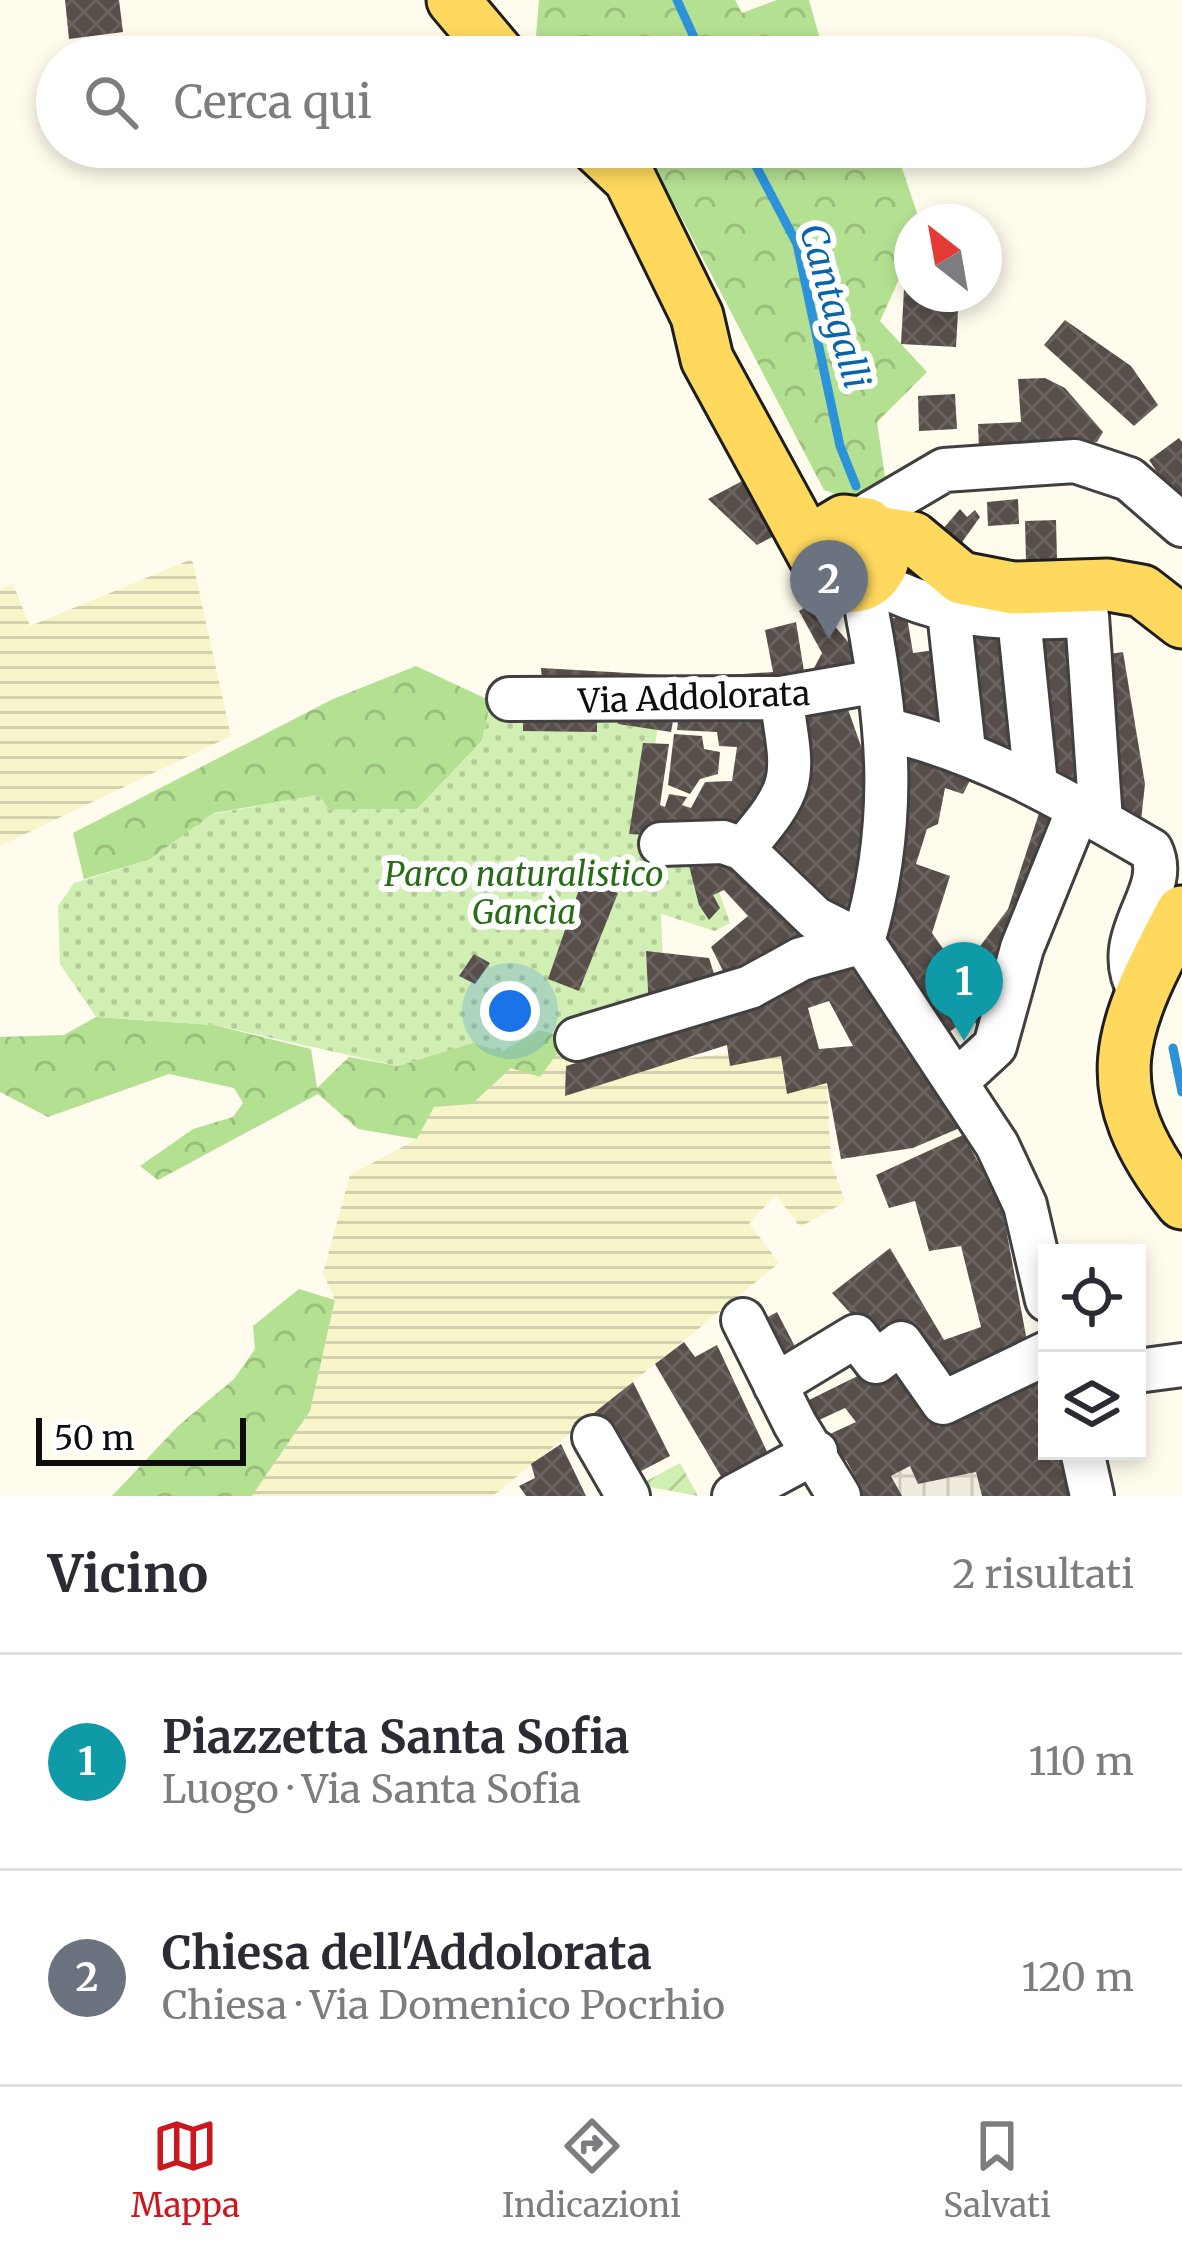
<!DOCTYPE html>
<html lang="it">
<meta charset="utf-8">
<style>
body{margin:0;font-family:Merriweather,serif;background:#f2f2f3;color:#2b2b33}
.controls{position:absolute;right:36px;bottom:36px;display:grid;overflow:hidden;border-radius:0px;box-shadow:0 6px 18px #0003}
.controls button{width:108px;height:108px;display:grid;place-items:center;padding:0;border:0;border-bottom:3px solid #e1e1e2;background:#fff;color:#2b2b33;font:60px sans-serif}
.compass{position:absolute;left:894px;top:204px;width:108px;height:108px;border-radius:50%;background:#fff;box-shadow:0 6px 18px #0003;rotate:329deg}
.scale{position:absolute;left:36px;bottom:30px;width:210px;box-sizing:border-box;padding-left:12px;border:6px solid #0d0d0d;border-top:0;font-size:33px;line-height:42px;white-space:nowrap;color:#0d0d0d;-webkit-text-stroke:9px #fff;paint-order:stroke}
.you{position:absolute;left:510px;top:1011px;width:42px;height:42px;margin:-30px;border:9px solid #fff;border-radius:50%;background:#1a73e8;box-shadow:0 0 0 18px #1a73e833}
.badge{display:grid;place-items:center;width:78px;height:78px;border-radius:50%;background:#cc171e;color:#fff;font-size:39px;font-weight:700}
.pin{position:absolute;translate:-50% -99px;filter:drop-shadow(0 3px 6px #0008)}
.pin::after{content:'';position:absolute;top:63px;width:42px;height:36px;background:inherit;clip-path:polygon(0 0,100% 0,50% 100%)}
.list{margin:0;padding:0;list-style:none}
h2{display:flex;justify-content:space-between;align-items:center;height:156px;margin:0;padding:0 48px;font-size:51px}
h2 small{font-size:39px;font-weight:400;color:#7c7c81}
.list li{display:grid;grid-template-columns:78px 1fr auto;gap:36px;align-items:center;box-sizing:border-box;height:216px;padding:0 48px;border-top:3px solid #e1e1e2}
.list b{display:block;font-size:45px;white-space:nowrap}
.list p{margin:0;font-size:39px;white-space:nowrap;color:#7c7c81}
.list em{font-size:39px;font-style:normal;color:#7c7c81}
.icon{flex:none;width:66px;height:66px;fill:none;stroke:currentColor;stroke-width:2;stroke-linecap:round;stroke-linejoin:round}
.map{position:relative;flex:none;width:1182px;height:1496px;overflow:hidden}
.search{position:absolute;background:#fff;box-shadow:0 6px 18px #0003;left:36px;right:36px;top:36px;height:132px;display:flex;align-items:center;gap:30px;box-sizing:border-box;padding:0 42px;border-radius:66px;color:#7c7c81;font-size:45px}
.sheet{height:588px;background:#fff}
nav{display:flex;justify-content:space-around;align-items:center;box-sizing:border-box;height:168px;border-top:3px solid #e1e1e2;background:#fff;font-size:33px;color:#7c7c81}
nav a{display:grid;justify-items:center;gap:6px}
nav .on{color:#cc171e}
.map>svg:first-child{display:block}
.farmland{fill:url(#farmland-rules)}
.forest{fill:url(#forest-crowns)}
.park{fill:url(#park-dots)}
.garden{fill:url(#garden-furrows)}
.plaza{fill:url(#plaza-grid)}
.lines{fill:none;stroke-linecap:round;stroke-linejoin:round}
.stream{stroke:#2c93db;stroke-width:9}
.building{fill:url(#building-cross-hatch);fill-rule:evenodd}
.minor-casing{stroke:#404040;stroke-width:48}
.major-casing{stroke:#1e1e1e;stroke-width:57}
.minor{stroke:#fff;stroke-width:42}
.major{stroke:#ffd95e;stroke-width:51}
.labels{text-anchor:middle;stroke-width:12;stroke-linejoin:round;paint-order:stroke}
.street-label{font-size:33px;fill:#0d0d0d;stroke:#fff}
.park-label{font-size:33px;font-style:italic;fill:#286c17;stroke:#fff}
.water-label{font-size:36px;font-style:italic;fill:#0a64ac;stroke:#fff}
</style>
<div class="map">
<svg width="1182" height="1496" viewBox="0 0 1182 1496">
<defs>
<pattern id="farmland-rules" width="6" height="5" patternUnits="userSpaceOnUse" patternTransform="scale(3)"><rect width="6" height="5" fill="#f8f5cb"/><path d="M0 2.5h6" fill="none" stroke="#d3d1ad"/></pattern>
<pattern id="forest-crowns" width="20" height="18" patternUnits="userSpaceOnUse" patternTransform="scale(3)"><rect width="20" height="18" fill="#b4e091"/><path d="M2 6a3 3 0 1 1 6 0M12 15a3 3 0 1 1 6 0" fill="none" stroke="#9abf7c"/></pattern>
<pattern id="park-dots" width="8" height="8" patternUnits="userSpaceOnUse" patternTransform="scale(3)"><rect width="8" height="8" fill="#d1eeb3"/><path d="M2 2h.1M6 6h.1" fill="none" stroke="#b2cb99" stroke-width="1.8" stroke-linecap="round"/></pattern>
<pattern id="garden-furrows" width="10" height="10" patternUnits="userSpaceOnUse" patternTransform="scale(3)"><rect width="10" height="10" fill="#d1eeb3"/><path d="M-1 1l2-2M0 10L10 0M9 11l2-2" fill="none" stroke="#b2cb99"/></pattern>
<pattern id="plaza-grid" width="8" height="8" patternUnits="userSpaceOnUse" patternTransform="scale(3)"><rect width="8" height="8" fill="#f0ebdc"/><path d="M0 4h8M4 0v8" fill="none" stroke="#cdc8bc"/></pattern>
<pattern id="building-cross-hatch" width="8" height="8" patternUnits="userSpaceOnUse" patternTransform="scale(3)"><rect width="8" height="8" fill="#574e49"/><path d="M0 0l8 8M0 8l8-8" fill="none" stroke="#6a635f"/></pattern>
</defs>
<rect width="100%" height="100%" fill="#fffcee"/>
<path class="farmland" d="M192,559l39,177 -231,110v-256l13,-6 17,42z
M569,1037l12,1 -8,52 107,-31 105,-12 17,37 25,-1 4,78 14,41 -45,25 -24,-32 -27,28 30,40 -286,233h-241l58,-85 25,-111 -12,-27 27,-98 67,-36 17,-33z"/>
<path class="forest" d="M539,0h196l7,13 35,-13h32l16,57h-281l-9,-9z
M625,147h266l7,9 22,66h-8v29l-32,70 47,51 -50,50 9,62 -30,17 -32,-11 -148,-283z
M416,666l75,35 -9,40 -65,68 -88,1 -10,-15 -105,18 -65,47 -65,19 -11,-46 260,-134z
M96,1017l118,8 97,24 6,39 32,-31 49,9 75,-24 28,9 38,-21 30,7 -29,40 -29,-9 -39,36 -38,3 -17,32 -59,-10 -40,-35 -160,86 -18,-14 53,-37 40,-12 10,-14 -9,-15 -65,-14 -121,43 -48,-25v-55l64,-2z
M299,1289l36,11 -25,111 -58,85h-140l66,-70 56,-47 21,-30 -2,-23z"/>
<path class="park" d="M491,701l169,15 -19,109 60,15 29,83 -15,8 -54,-17 4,94 -91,30 -35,-8 -38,21 -28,-8 -75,23 -184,-41 -118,-8 -36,-53 -2,-58 16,-23 75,-23 63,-46 107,-19 10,15 88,-1 65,-68z"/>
<path class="garden" d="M680,1463l18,33 -59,-11z"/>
<path class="plaza" d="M910,1466l9,18 57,-12 6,24h-80l-10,-20z"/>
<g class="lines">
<path class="stream" d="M677,0l26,57
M746,147l51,97 43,202 16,40
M1173,1048l9,44"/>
</g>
<path class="building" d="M65,0h54l4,32 -54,7z
M904,289l55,5 -3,53 -55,-3z
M1065,320l66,46 27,39 -24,21 -90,-81z
M1045,378l20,10 38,44 -6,10 -118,6 -1,-24 43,-2 -3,-43z
M955,394l2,35 -38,2 -1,-35z
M1179,438l3,4v67l-33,-49z
M746,479l30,56 -19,10 -49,-46z
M1018,499l1,25 -31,2 -1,-24z
M960,509l7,8 8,-7 5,7 -25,35 -19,-15z
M1056,520l1,39 -31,1 -1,-39z
M814,602l54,63 -40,24 -15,-19 9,-17 -23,-42z
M907,617l6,36 29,-4 13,89 -66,-13 -16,-106z
M796,622l11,68 -264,2 -2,-24 158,9 74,-5 -8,-42z
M1080,628l18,173 -57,-21 -15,-149z
M957,629l55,1 19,143 -62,-28z
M1123,652l22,132 -5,46 -31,-12 -13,-162z
M845,701l21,59 9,88 -27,83 -97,-83 41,-139z
M774,705l2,91 -36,44 -111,-6 14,-91 26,1 -9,61 5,2 4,-13 18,3 -5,8 9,3 14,-26 27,-1 5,-34 -18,-1 -2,-14 -40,-2 2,-18z
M523,708l74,1v23l-74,-1z
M619,708l56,2 -4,22 -53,-8z
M674,734l28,2 2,13 16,3 -2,22 -18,5 -10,15 -22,-9z
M897,742l81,23 -15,29 -18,-6 -7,36 -11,5 -11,35 34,12 -18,57 28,40 48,-64 34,-105 28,13 -80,225 -20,-26 -32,25 -68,-102z
M718,847l93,80 -36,41 -43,21 -21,-42 37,-31 -24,-26 -11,5 7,13 -11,12 -10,-15 -14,-55z
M582,881l36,12 -39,98 -31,-12z
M646,951l63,7 7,22 -67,30z
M474,954l16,9 -15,21 -16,-8z
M847,960l115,167 -49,21 -72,11 -14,-76 -40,11 -6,-38 -51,10 -3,-21 -162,51 1,-30 185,-55 78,-48zM829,1001l24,45 -34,3 -11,-41z
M963,1135l38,67 28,150 -80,36 -69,-42 -48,-53 58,-45 54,92 37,-13 -20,-81 -32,5 -14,-50 -26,7 -13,-33z
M777,1312l24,46 -24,13 -24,-46z
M684,1342l11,15 22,-12 53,113 -45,25 -70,-119z
M898,1356l40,71 107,-60 2,84h18l11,45h-94l-6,-24 -58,12 -8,-18 -19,10 11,20h-53l-3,-7 12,-7 -12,-22 -10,5 -15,-27 35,-16 -11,-14 -28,13 -10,-20z
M633,1382l37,74 -46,24 -34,-64z
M561,1444l25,52h-60l-7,-10 16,-8 -4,-14z"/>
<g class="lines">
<g class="minor-casing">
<path id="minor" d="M857,521l87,-51 131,-9 54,18 53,46
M872,580c70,40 137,39 215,36l14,205
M862,586c26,127 38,231 1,356l134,203 28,60 22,95
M949,612l15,138
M1019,618l17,166
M509,699l272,-1 97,-17
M884,729c98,22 181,71 267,121 21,43 -44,85 -11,142
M661,844l62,-2 20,7 72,69 48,24
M743,849c55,-64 51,-69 38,-151
M577,1039l173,-52 51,-28 62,-17
M956,1082l39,-36 27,-98 55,-136
M743,1320l52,104 44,72
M1137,1371l45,-6
M775,1385l81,-49 20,26 25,-19 42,60 104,-50
M594,1437l34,59
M1082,1451l10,45
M734,1496l82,-44"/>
</g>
<g class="major-casing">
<path id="major" d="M453,0l48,57
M596,147l34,32 67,137 10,43 119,218c27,20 55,6 59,-26l-18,-27 -23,-3 -20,12 -7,26
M877,532l36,6 48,40 52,10 95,-3 34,6 40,31
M1182,912c-62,117 -91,176 0,291"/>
</g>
<use href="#minor" class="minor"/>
<use href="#major" class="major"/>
</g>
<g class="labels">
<g class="street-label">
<text transform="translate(694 697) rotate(-2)" y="12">Via Addolorata</text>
</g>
<g class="park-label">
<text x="524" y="886">Parco naturalistico<tspan x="524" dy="38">Gancìa</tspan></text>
</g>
<g class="water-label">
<text transform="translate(835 306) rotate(74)" y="13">Cantagalli</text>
</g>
</g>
</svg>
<div class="controls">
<button><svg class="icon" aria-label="locate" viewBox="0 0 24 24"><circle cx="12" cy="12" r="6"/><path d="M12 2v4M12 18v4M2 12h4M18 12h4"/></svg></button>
<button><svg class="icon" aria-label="layers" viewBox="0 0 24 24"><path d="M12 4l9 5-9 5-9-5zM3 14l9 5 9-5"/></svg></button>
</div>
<svg class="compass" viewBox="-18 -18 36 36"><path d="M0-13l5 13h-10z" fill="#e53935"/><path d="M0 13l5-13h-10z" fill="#7c7c81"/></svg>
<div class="scale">50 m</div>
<div class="you"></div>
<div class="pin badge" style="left:964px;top:1041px;background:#0f9aa8">1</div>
<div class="pin badge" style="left:829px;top:639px;background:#6b7280">2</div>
<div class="search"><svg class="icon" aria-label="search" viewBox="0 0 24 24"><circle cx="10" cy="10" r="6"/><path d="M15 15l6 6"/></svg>Cerca qui</div>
</div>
<section class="sheet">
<h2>Vicino<small>2 risultati</small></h2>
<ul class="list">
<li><span class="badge" style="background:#0f9aa8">1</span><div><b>Piazzetta Santa Sofia</b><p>Luogo · Via Santa Sofia</p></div><em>110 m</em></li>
<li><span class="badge" style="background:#6b7280">2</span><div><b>Chiesa dell'Addolorata</b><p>Chiesa · Via Domenico Pocrhio</p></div><em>120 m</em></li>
</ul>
</section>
<nav>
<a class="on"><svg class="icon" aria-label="map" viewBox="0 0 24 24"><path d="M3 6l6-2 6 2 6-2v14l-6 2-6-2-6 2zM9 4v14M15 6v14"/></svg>Mappa</a>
<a><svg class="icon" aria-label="directions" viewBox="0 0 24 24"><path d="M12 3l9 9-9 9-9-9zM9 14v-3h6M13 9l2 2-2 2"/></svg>Indicazioni</a>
<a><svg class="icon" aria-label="saved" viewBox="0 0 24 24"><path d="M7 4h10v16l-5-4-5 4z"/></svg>Salvati</a>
</nav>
